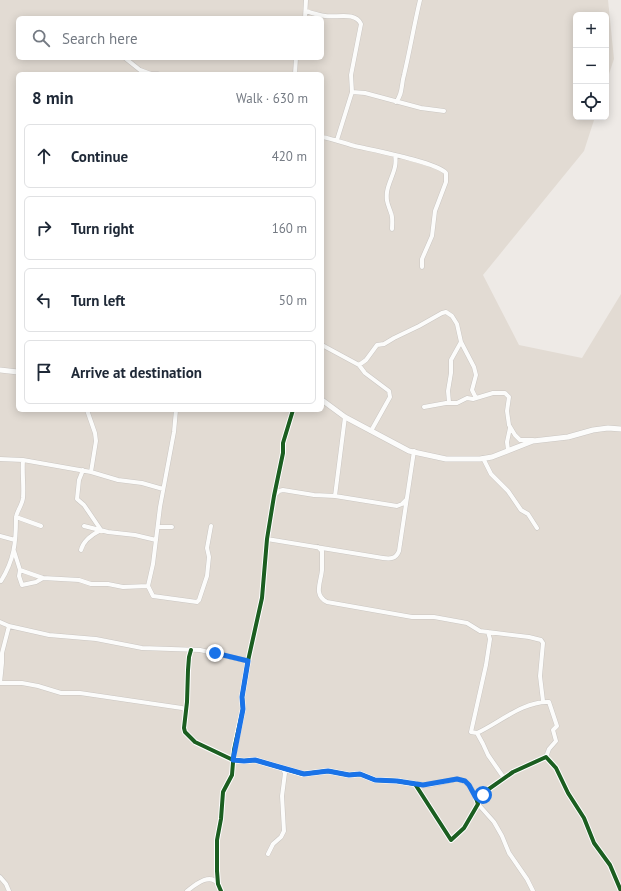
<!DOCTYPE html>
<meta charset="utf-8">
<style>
body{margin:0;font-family:"PT Sans",sans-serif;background:#f6f6f7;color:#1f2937}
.controls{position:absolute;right:12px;top:12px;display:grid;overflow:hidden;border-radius:6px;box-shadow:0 2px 10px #0003}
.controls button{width:36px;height:36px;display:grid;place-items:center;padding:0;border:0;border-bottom:1px solid #e0e1e3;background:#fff;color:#1f2937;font:20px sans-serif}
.stop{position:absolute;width:12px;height:12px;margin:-9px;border:3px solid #1a73e8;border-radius:50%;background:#fff}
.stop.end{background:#1a73e8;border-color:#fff;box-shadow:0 1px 4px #0008}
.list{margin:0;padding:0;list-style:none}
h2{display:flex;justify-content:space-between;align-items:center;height:52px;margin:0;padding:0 16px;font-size:17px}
h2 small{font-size:13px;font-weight:400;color:#747a83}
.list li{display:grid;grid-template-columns:26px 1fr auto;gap:12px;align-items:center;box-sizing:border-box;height:64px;margin:0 8px 8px;padding:0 8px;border:1px solid #e0e1e3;border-radius:6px}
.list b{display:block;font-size:15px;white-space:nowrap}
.list em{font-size:13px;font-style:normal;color:#747a83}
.icon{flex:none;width:22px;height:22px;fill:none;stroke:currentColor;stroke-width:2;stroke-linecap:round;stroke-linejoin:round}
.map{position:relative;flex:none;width:621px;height:891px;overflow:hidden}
.search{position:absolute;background:#fff;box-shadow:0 2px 10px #0003;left:16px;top:16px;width:308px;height:44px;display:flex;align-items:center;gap:10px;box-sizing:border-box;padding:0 14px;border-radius:6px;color:#747a83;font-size:15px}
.panel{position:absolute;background:#fff;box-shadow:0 2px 10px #0003;left:16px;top:72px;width:308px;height:340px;border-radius:6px}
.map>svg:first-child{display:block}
.residential{fill:#e2dbd3;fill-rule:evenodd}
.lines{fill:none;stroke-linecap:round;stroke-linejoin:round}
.minor-casing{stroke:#cac6c2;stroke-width:5}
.tertiary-casing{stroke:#cac6c2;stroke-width:6}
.minor{stroke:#fcfcfb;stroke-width:4}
.tertiary{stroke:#fcfcfb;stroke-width:5}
.cycleway-casing{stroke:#fff;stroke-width:6}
.cycleway{stroke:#1b5e20;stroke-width:4}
.route{stroke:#1a73e8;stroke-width:5}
</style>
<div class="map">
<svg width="621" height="891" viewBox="0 0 621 891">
<rect width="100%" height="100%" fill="#eeeae6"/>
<path class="residential" d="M0,0h608l6,59 -8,24v-68h-30v102h19l-11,34 -101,124 36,70 63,13 39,-64v597h-621zM18,18h304v40h-304zM18,74h304v336h-304z"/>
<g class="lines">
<g class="minor-casing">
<path id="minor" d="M306,11c6,2 13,4 19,5 11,2 30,-5 36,8l-10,51 1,17 -15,48
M305,18l1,-18
M125,58l15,12 11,4
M152,74h6
M295,74l1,-16
M352,92l13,1 56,15 23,3
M396,102c7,-8 5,-17 8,-27 6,-25 10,-50 16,-75
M322,137c11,2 22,6 33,9 17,4 82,16 91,27v9l-11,29 -3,25 -10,23v8
M392,229c0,-5 1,-12 -1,-16 -3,-9 -5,-11 -4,-21 2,-13 11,-23 8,-37
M322,345l37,20 6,8 24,18 1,6 -19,34
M359,365l7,-5 11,-15 7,-1 10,-6 25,-12 23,-13 4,-1 6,4 5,8 4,18 13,25 2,8 -4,15 4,8
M449,402l-1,-11 3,-18v-13l10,-18
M424,407l22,-4h11l10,-5 6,1 20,-6h12l4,4 -2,14 2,14 6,10 5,5h13
M87,410l8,23 1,8 -5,31
M176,410l-2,22 -14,75 -7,57 -5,22 5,10 44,6 2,-2 8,-24 2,-19 -2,-9 4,-22
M508,450l-1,-8 3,-14
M483,458l8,16 17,17 13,19 7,4 9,14
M0,459l23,1 68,12 27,8 24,3 21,6
M274,496l5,-5 4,-1 31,5 21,1 62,10 5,-2 4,-4
M335,496l10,-79
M16,517l25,9
M84,526l24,6 27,3 21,5
M158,527h14
M0,536l15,4
M267,539l116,19c7,1 13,1 16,-7l15,-100
M318,547l4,4c0,6 0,13 0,19 -1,12 -9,25 5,32l85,15h22l33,6 13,8 49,6 12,3 2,3 -3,33 3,25
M81,550c2,-9 12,-16 20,-20l-17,-25 -7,-6 2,-19 4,-10
M14,551l6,19 23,8 36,2 12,4h17l15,3 25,-1
M20,570l-1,6 3,9 14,-3 7,-4
M1,581c13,-21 15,-38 15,-63 0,-6 6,-12 7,-20 1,-12 -1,-25 0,-38
M0,622l9,4 40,9 47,4 46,9 58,2 48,11
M488,632l2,7 -4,26 -15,67 6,1 6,11 5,11 16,23
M191,650l-2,7 -1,13 -1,32 -3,26 1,4 10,10 38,18 11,1 11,-1 48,14 25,-3 21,4 11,-1 15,6 22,1 18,3 36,56 13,-12 14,-24 -2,-6 37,-26 33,-15 10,11 12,25 16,25 10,25 16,22 11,26
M0,683h22l16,3 23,7h19l102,15 4,2
M0,683l2,-20v-10l7,-27
M477,733c22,-10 46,-32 72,-31l8,24 -4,4 3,11 -7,8 -3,8
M415,784l15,1 27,-6c11,2 15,9 19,19
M478,804l16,18 8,14 7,17 18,26 6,12
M268,854l5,-10 8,-7 3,-6 -2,-35 3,-23 -2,-4
M0,877l6,7 3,7
M187,891c8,-6 23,-19 31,-7
M221,891l-3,-7 -1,-13v-31l4,-21 2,-27 9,-17 2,-25 9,-41 -1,-12 6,-36 14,-63 5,-59 7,-43 9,-43v-10l10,-33"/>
</g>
<g class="tertiary-casing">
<path id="tertiary" d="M0,370l18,2
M322,400l23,17 64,34 37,8h34l12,-2 41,-16 35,-4 25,-7 15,-2 13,1"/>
</g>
<use href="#minor" class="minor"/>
<use href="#tertiary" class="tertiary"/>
<g class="cycleway-casing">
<path id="cycleway" d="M191,650l-2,7 -1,13 -1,32 -3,26 1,4 10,10 38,18 11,1 11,-1 48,14 25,-3 21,4 11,-1 15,6 22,1 18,3 36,56 13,-12 14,-24 -2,-6 37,-26 33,-15 10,11 12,25 16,25 10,25 16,22 11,26
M221,891l-3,-7 -1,-13v-31l4,-21 2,-27 9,-17 2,-25 9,-41 -1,-12 6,-36 14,-63 5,-59 7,-43 9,-43v-10l10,-33"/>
</g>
<use href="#cycleway" class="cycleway"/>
</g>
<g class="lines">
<path class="route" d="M215,653l33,8 -6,36 1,12 -10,51 11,1 11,-1 49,14 24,-3 21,4 11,-1 15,6 22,1 26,4 34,-6 8,2 4,4 7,13 7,-3"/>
</g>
</svg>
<div class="controls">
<button>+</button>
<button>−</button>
<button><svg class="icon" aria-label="locate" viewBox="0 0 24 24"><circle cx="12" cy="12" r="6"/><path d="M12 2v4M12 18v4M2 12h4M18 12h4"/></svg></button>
</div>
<div class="stop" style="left:483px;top:795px"></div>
<div class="stop end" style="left:215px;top:653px"></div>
<div class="search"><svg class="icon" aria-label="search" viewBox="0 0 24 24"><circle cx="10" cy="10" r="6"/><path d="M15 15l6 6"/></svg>Search here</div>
<section class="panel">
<h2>8 min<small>Walk · 630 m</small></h2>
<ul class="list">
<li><svg class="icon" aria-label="ahead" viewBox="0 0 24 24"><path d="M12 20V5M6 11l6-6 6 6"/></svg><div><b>Continue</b></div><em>420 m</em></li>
<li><svg class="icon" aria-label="right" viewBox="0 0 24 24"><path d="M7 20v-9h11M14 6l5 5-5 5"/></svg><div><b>Turn right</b></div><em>160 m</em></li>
<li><svg class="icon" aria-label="left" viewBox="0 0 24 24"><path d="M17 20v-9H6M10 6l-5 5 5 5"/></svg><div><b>Turn left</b></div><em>50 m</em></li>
<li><svg class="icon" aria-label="arrive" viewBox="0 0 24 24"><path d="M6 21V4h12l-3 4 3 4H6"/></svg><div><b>Arrive at destination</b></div></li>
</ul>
</section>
</div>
